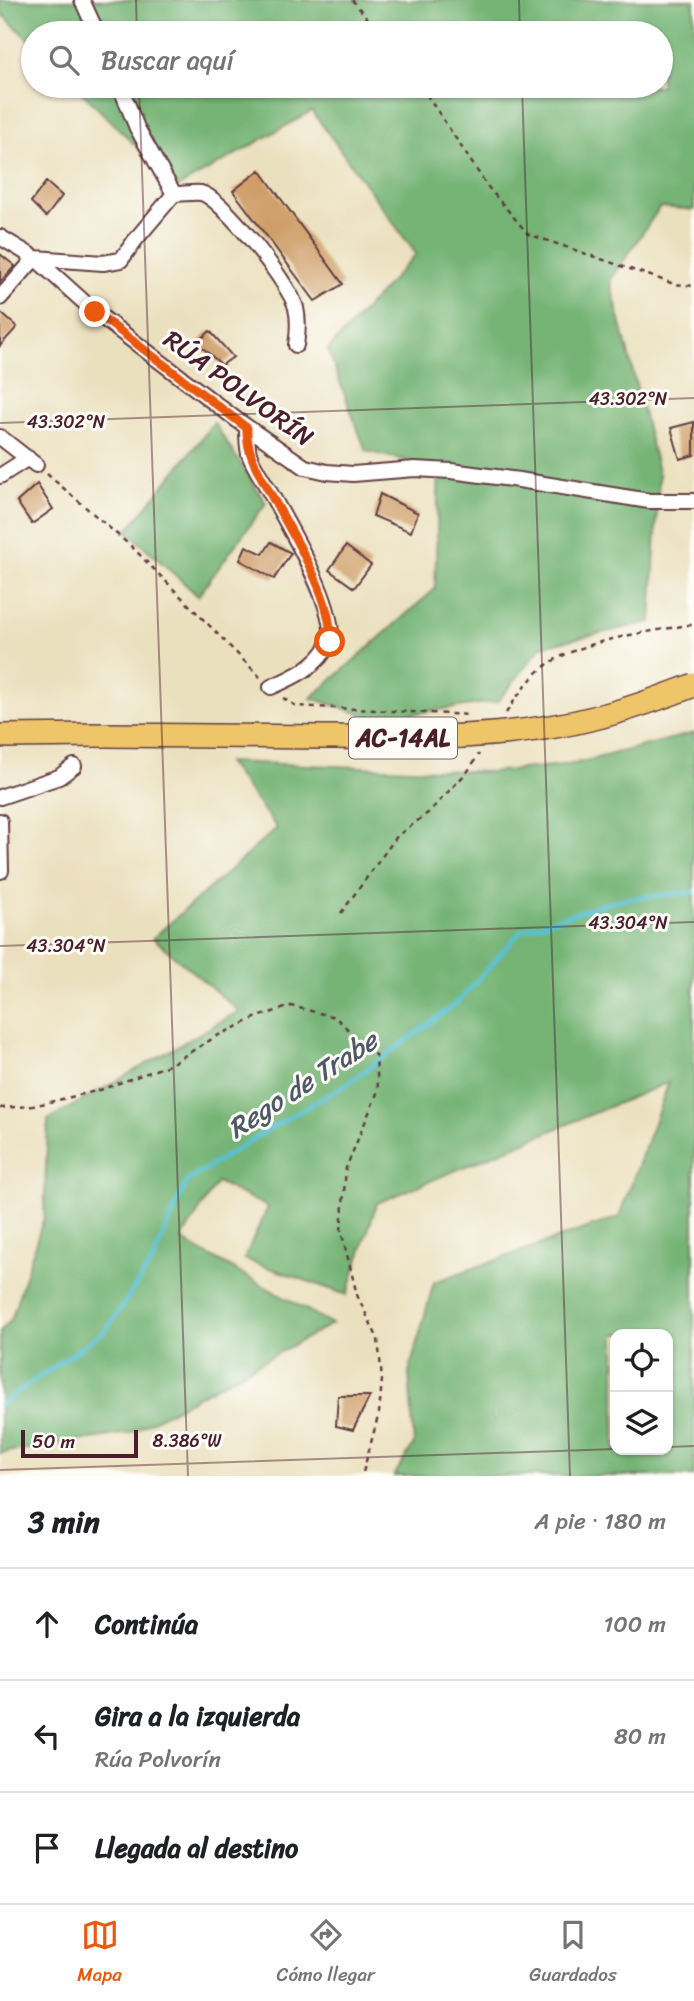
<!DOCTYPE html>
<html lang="es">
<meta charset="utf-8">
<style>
body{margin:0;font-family:Sriracha,sans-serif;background:#f2f2f2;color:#202124}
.controls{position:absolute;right:21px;bottom:21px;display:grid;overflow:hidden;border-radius:14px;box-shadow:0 2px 5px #0004}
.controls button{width:63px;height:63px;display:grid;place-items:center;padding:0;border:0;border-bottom:2px solid #e0e0e0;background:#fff;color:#202124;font:35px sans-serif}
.scale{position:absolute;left:21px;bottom:18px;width:117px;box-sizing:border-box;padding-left:7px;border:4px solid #4a1f2b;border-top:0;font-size:19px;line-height:24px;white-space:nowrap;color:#4a1f2b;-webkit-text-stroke:5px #fdfcf7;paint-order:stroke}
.stop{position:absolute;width:21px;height:21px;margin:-16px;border:5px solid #ea580c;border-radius:50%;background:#fff}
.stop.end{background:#ea580c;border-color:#fff;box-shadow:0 2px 7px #0008}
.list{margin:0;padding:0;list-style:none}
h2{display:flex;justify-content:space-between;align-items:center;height:91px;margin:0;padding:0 28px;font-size:30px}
h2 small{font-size:23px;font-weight:400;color:#757577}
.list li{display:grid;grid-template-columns:46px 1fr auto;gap:21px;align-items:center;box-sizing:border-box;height:112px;padding:0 28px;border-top:2px solid #e0e0e0}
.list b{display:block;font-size:26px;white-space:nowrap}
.list p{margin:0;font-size:23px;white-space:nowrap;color:#757577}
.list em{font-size:23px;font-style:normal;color:#757577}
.icon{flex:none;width:38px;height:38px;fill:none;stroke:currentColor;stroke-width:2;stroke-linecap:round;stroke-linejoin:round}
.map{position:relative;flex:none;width:694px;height:1476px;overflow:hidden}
.search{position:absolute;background:#fff;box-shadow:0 2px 5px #0004;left:21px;right:21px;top:21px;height:77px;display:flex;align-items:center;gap:18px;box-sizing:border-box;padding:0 24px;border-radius:38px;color:#757577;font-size:26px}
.sheet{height:427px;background:#fff}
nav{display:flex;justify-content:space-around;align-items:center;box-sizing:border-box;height:98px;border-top:2px solid #e0e0e0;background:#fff;font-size:19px;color:#757577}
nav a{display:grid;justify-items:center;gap:4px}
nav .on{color:#ea580c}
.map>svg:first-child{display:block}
.forest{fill:#74b475;stroke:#5f6a50;stroke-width:2;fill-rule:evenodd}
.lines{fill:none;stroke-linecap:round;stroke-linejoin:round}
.stream{stroke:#57c1d3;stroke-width:4.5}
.building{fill:#cf9e68}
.minor-casing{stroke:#623c41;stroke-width:18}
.trunk-casing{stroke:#623c41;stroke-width:26}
.path{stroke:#623c41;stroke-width:2.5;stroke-dasharray:5 5;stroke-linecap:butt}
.minor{stroke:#fff;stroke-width:14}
.trunk{stroke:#eec569;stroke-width:23}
.trunk-bridge-casing{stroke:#623c41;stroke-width:26;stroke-linecap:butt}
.trunk-bridge{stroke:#eec569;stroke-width:23}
.route{stroke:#ea580c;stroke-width:9}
.ticks{fill:none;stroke:#4a1f2b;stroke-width:2;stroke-opacity:0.45}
.labels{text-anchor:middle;stroke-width:6;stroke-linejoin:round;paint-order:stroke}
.shield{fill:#fdfcf7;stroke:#806168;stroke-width:2}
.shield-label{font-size:24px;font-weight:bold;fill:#4a1f2b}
.street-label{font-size:26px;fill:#4a1f2b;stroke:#fdfcf7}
.water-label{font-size:28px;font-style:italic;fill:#4f5866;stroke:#fdfcf7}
.ticks-label{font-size:18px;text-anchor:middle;fill:#4a1f2b;stroke:#fdfcf7;stroke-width:6;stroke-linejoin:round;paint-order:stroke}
</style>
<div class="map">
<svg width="694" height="1476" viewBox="0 0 694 1476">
<rect width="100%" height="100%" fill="#fdfcf7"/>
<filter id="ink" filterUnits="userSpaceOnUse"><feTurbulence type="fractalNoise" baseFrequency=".0143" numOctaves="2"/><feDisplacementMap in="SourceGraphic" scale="14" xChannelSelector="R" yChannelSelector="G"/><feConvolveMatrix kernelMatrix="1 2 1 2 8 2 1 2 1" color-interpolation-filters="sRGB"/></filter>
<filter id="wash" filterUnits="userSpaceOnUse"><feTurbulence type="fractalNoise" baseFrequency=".00686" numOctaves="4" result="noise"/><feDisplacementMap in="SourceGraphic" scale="28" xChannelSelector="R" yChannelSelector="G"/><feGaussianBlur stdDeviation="1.57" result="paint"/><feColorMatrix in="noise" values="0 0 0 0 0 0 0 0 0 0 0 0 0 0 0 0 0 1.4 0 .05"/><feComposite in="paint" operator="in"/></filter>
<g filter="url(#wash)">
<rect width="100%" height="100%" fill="#ebe0be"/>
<path class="forest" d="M0,0h694v210l-34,-3 -50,74 49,194 -8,147 -109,24 -44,55 -121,18 -66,-21 124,-109 4,-120 -73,-18 -38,-101 88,-96 -104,-143 -134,76 -103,-101h586v-53h-628v11l-33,-32z
M214,423l52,80 -68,93 -71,-65z
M694,733v743h-300l20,-32 -5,-72 25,-90 185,-65 50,-135 -292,121 -30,92 -103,-36 24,-52 -51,-25 -36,58 151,84 -202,109 -130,20v-121l11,-12 33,-103 4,-97 191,-109 -86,-73 124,-110 -50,-66 264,10 82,-8zM615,1334h53v116h-53z"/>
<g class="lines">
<path class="stream" d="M0,1404l105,-73 47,-69 35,-81 87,-55 73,-42 110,-81 65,-73 94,-30 78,-8"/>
</g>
<g id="blocks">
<path class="building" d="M260,170l83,114 -28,17 -82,-110z
M46,182l16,14 -16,21 -15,-15z
M0,254l15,12 -15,16z
M0,312l17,15 -17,19z
M210,331l23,26 -11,8 -25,-22z
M694,422v33l-14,4 -9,-31z
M37,484l16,25 -21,15 -15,-22z
M380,494l38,19 -7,19 -38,-16z
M271,542l20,11 -17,26 -34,-19 6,-14 17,8z
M346,546l25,19 -17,23 -25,-18z
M338,1396h32l-17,34 -17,-4z"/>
</g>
</g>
<g filter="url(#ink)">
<use href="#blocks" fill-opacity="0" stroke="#623c41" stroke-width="2"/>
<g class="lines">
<g class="minor-casing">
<path id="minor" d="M82,0l15,33
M120,86l17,42 37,66
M0,237l35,21 60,54 142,108 68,47 22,5 26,2 62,-5 36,2 68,9 130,21h45
M0,298l35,-40 68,5 18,-3 15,-21 38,-45c9,0 19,-2 27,-1 22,5 90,93 95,115 3,13 2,25 0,37
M247,428c0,8 0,17 2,26 4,11 12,23 18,33 16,29 75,127 62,156 -10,23 -37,35 -58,44
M0,437l36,28
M0,476l28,-18
M0,797l59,-20 15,-11
M0,821l1,50"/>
</g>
<g class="trunk-casing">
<path id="trunk" d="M0,736l105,-1"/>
</g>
<path class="path" d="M352,0l28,33
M421,86l67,101 40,47 146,50 20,2
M47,474l86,74 127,129
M283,698l13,8 174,9
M506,713c13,-19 26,-40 47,-52 39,-23 97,-29 141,-37
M341,913l56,-77 32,-24 39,-41 11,-17
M0,1108l33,-2 67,-16 69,-25 48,-29 38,-18 36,-12 44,11 41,39 2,35 -32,77 -5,62 16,65 21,44 4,41 -3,33 -17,63"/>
<use href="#minor" class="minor"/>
<use href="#trunk" class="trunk"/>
<g class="trunk-bridge-casing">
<path id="trunk-bridge" d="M105,735c73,1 145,1 218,2 92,1 186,3 275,-20 33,-8 65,-20 96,-32"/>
</g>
<use href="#trunk-bridge" class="trunk-bridge"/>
</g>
</g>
<g class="lines" filter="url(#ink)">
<path class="route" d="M95,312l152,116c-1,25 11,43 23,65 20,37 65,107 60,149"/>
</g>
<path class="ticks" d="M136,0l1,33M519,0l1,33M139,86l49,1390M522,86l48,1390M0,423l694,-25M0,946l694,-24M668,1447l26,-1M0,1470l615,-21"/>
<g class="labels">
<rect class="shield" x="349" y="717.5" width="108" height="41" rx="5"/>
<g class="shield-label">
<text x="403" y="746">AC-14AL</text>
</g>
<g class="street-label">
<text transform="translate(239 388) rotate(36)" y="9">RÚA POLVORÍN</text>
</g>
<g class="water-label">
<text transform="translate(302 1084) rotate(-33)" y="10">Rego de Trabe</text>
</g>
</g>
<g class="ticks-label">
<text x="628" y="405">43.302°N</text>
<text x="66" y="428">43.302°N</text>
<text x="628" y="929">43.304°N</text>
<text x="66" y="952">43.304°N</text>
<text x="187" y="1447">8.386°W</text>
</g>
</svg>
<div class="controls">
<button><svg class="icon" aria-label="locate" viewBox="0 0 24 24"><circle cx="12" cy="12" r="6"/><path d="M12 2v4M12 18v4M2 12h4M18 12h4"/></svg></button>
<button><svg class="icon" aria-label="layers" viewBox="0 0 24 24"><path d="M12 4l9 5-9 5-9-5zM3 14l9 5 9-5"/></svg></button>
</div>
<div class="scale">50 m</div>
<div class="stop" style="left:330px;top:642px"></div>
<div class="stop end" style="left:95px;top:312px"></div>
<div class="search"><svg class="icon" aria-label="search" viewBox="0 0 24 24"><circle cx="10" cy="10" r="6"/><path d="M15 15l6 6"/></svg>Buscar aquí</div>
</div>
<section class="sheet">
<h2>3 min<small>A pie · 180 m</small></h2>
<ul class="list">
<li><svg class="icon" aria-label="ahead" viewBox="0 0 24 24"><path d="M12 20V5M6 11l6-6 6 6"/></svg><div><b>Continúa</b></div><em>100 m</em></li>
<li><svg class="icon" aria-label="left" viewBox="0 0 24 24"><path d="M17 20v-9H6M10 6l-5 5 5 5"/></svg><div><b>Gira a la izquierda</b><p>Rúa Polvorín</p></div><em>80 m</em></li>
<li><svg class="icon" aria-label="arrive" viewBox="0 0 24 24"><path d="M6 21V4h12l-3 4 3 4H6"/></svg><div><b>Llegada al destino</b></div></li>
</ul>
</section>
<nav>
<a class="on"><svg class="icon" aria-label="map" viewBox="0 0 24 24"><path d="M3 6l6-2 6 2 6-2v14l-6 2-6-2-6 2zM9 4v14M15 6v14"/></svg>Mapa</a>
<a><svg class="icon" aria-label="directions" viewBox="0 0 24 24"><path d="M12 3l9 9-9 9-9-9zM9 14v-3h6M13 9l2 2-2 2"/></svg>Cómo llegar</a>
<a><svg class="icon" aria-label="saved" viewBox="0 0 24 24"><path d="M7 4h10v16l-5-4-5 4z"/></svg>Guardados</a>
</nav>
